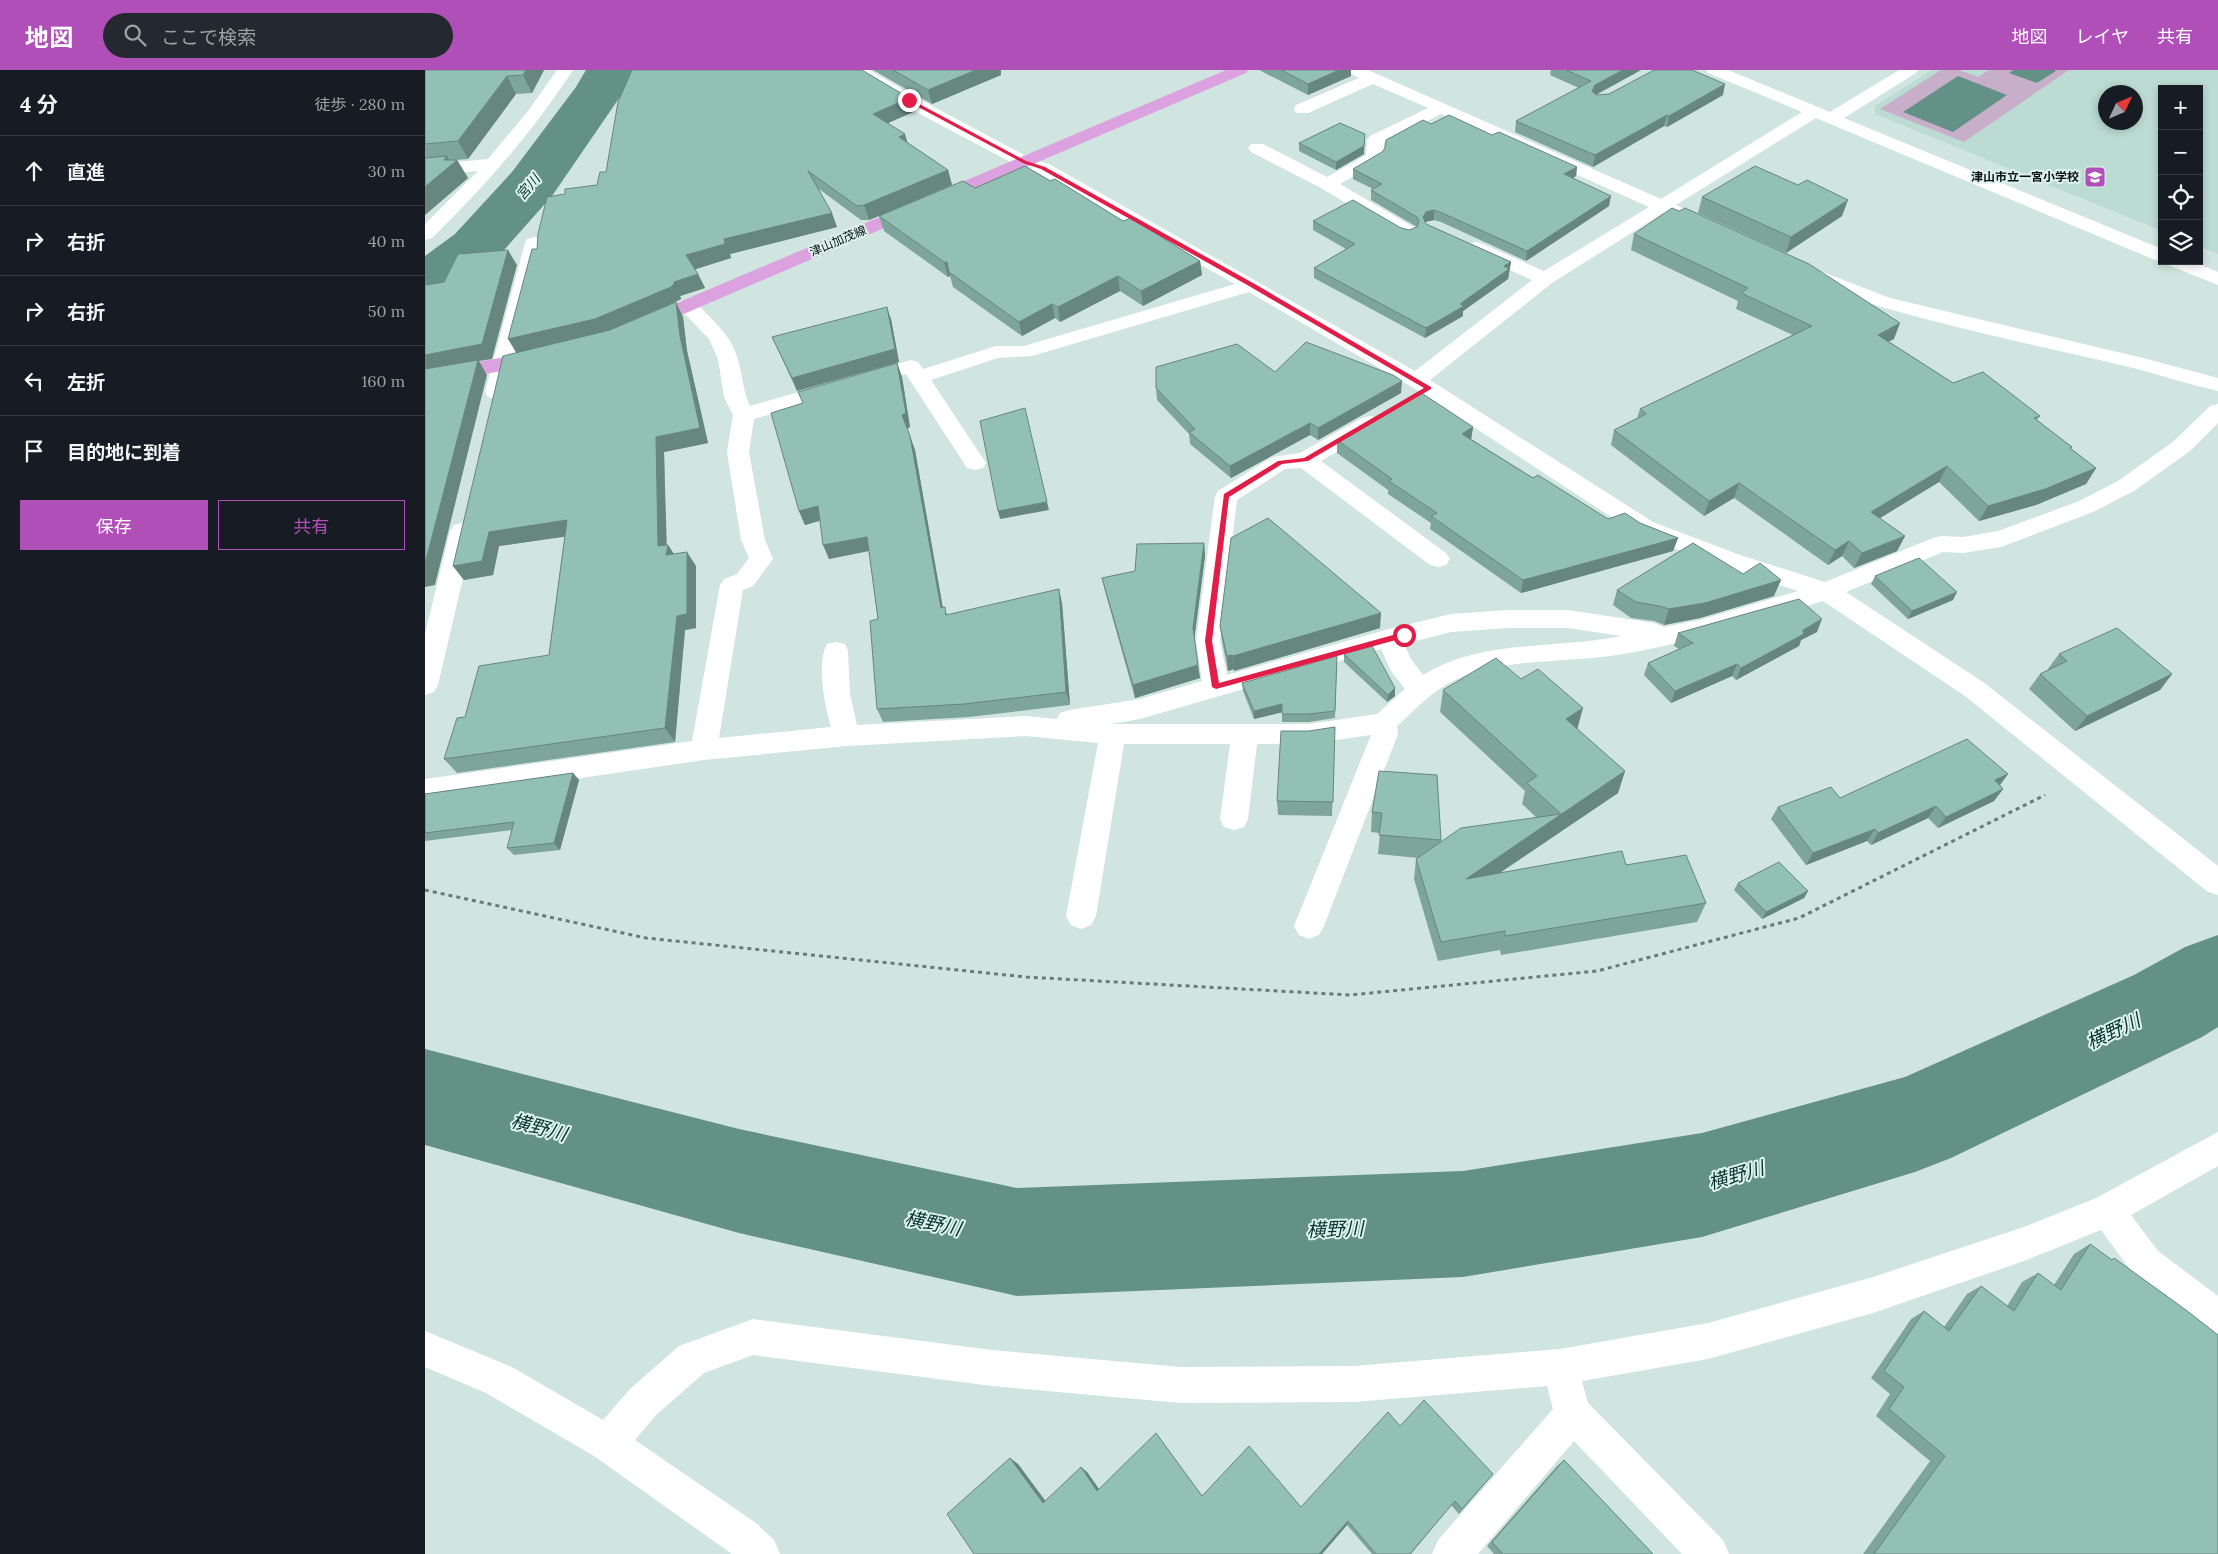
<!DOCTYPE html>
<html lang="ja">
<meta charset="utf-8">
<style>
body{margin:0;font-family:Lora,"Noto Sans JP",serif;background:#242831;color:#f1f3f6}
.controls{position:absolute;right:15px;top:15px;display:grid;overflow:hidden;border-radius:0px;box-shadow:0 2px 8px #0003}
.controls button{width:45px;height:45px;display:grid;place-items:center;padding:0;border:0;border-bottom:1px solid #363941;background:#171b24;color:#f1f3f6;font:25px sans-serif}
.compass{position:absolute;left:1673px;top:15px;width:45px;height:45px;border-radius:50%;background:#171b24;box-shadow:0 2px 8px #0003;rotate:46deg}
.stop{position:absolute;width:15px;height:15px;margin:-11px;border:4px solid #e11d48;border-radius:50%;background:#fff}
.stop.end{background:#e11d48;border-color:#fff;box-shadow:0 1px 5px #0008}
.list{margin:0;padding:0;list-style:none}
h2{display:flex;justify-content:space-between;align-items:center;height:65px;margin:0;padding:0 20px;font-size:21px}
h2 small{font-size:16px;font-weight:400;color:#9ea1a6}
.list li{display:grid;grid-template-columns:32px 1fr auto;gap:15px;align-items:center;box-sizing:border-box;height:70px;padding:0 20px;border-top:1px solid #363941}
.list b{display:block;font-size:19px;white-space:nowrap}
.list em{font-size:16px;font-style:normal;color:#9ea1a6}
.actions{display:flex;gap:10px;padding:15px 20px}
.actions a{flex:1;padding:11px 0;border:1px solid #b04fb7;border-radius:0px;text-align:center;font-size:18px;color:#b04fb7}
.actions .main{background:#b04fb7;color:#fff}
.icon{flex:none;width:28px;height:28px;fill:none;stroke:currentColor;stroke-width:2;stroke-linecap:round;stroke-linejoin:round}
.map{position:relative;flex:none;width:1793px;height:1484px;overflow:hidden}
header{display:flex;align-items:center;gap:30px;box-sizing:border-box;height:70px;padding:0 25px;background:#b04fb7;color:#fff}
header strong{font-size:24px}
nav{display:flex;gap:28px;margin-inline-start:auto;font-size:18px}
.search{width:350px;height:45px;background:#242831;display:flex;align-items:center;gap:12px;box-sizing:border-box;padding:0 18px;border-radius:28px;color:#9ea1a6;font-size:19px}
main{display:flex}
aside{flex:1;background:#171b24}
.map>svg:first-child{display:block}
.built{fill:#bcdbd3;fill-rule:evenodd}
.green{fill:#c8afc9}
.water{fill:#649186}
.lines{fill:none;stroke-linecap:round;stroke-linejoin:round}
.river{fill:#649186;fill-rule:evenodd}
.path{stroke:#6c7a76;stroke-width:3;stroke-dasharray:4 4;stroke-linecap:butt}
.minor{fill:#fff;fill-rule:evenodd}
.major{fill:#dca2e0;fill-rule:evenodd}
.wall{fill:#7ea59b}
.shaded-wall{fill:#66867e}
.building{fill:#92c0b4;stroke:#66867e}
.route{fill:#e11d48}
.labels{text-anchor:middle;stroke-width:4;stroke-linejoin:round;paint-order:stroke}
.far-poi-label{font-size:12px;font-weight:bold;fill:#0b1210;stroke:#ddf2ed;text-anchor:end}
.far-street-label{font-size:12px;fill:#0b1210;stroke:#ddf2ed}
.far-water-label{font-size:14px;font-style:italic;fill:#07342c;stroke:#ddf2ed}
.near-water-label{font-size:19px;font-style:italic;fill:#07342c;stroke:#ddf2ed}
</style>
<header>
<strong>地図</strong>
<div class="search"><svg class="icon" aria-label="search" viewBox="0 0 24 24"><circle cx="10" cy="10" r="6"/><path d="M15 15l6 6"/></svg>ここで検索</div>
<nav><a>地図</a><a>レイヤ</a><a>共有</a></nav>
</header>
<main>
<aside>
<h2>4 分<small>徒歩 · 280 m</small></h2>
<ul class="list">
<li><svg class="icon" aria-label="ahead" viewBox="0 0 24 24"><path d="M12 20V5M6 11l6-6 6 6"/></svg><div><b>直進</b></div><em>30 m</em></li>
<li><svg class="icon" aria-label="right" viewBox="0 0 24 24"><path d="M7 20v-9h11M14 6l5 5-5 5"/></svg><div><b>右折</b></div><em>40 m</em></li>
<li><svg class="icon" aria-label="right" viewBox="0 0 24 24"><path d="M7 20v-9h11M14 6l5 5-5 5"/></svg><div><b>右折</b></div><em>50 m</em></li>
<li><svg class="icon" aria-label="left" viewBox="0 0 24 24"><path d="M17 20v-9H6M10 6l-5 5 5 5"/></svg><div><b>左折</b></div><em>160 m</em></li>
<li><svg class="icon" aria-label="arrive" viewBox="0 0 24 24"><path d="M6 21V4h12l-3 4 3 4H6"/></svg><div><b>目的地に到着</b></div></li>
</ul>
<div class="actions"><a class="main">保存</a><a>共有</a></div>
</aside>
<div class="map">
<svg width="1793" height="1484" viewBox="0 0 1793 1484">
<rect width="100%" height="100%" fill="#d0e5df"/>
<path class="built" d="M1507,0h286v184l-19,-8v-157h-37v142l-287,-117v-8zM1680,22h30v30h-30z"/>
<path class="green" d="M1516,0h18l19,7 11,-7h80l-105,72 -84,-33z"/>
<path class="water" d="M1588,0h41l2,1 -19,12 -28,-10z
M1533,6l49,19 -54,37 -50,-20z"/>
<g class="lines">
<path class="river" d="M161,0h50l-12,21 -72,105 -55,62 -51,40 -21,5v-47l30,-22 57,-62 64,-85z
M1793,865v92l-16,10 -251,121 -36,14 -213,65 -239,40 -446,19 -278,-63 -314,-88v-96l314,80 278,59 446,-17 239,-38 203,-56 229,-102 51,-28z"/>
<path class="path" d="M0,820l221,48 380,39 324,18 247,-24 202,-53 246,-123"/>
<path class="minor" d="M132,0h16c-42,64 -87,115 -141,168l-7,2v-16l53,-53 -53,4v-10l63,-6 40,-48z
M425,0h19l63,36 98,52 19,6 366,207 117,-91 -63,-28 -2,-4 2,-4 7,-2 7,2 61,27 105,-64 -208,-93 -57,29 -1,14 -3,4 -40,23 75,44 2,4 -2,4 -7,2 -7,-2 -80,-48 -70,-36 -3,-4 3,-4h12l64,33 39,-22 1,-15 3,-4 58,-28 -55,-24 -65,29h-12l-2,-4 2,-4 63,-27 -10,-5 -2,-3h21l293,129 141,-87 -94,-39 -2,-3h22l102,42 69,-42h19l-2,3 -72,45 318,131v12h2l-9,-1 -339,-142 -140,87 35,16 3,4 -3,4c-15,4 -34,-10 -48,-16l-111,70 -122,97 223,142 87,33 85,27 108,-44 8,-2 22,1 35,-6 79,-29 41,-21 56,-40 36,-35 8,-2v19l-28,28 -56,40 -41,21 -92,35 -38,6 -20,-1 -97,40 137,90 235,184v29l-10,-3 -243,-196 -142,-95c-68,20 -135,43 -206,54 -51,8 -118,3 -164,26 -21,10 -38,29 -56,45l1,8 -74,192 -5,9 -10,4 -10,-4 -5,-9 77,-191 -62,9h-52l-9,75 -4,8 -10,3 -10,-3 -4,-8 10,-75h-106l-28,172 -5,9 -10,4 -10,-4 -5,-9 32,-173 -73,-7 -178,10 -143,14 -279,41v-22l267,-38 28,-156 4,-6 13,-5 12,-16 -8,-18 -14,-88 6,-37 -9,-18 -6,-38 -9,-20 -29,-30 -3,-4 3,-4 7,-2 7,2c17,18 38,34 44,59 5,16 5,32 12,46l161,-46 7,2 5,7 73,-23h28l211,-62 -198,-112 -19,-6 -98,-52 -68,-41zM824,222l173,101 215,141 87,33 74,24 -98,29 -36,7 -10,-4 -86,-13h-60l-57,4 -62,15 -162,46 -7,-34 17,-141 48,-31 16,-1 129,97 8,2 8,-2 4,-6 -4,-6 -125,-92 57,-33 3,-5 -3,-5 -8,-2 -8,2 -62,35 -28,4 -54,34 -3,5 -19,145 6,40 -62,18 -71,11 -9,3 -3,6 -32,-3 -168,9 -7,-31 -2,-43 -3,-7 -9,-2 -9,2c-11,20 -2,63 4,83l-112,11 24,-148 10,-4 20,-27 -8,-19 -16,-88 5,-33 152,-45 61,94 8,2 8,-2 3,-5 -55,-83 67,-22 34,-2zM1083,558h60l53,8c-67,14 -137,2 -198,39l-12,-16 -7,-15 47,-12zM956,579l10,22 14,18 -28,25 -68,10h-198l29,-5z
M109,167l7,2 2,4 -38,149 -3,5 -7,2 -7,-2 -3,-5 40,-149 2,-4z
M1741,191h26l26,11v13l-50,-20z
M1390,199l75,29 253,60 75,20v13c-27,-6 -54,-15 -81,-22 -49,-13 -313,-66 -332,-94l3,-4z
M37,453l8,2 4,6 -36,154 -4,7 -9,3v-61l25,-103 4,-6z
M1793,1062v34l-87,49 27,36 60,45v40l-13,-5 -71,-56 -33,-45 -77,31 -151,52 -165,46 -126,22 6,22 135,137 6,14h-47l-108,-113 -96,113h-46l6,-14 115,-131 -6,-23 -193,16 -173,1 -189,-17 -239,-31 -49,18 -48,42 -21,25 121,83 18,17 6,14h-48l-138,-98 -108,-63 -61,-26v-36l87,36 91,53 27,-31 49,-43 74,-27 239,31 189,17 173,-1 206,-17 148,-26 165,-46 151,-50 72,-29z"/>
<path class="major" d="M801,0h22l-2,3 -595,255 -7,2 -7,-2 -3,-4 3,-4z
M111,281l7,2 3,4 -3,4 -41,10 -77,13v-12z"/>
</g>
<path class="wall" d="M0,0h119l-12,23 -16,1 -48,65 -12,1h1l11,18 -43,37z
M448,0h128v5l-69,29z
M834,0h92v6l-43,19z
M1126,0h90l-45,25h127l-56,32 -3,-1 -71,41 -78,-35 1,-11 63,-33 -29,-13z
M488,42l-25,11 20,20 40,27 4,15 -83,35h-8l-42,-31 18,38 -107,27 1,4 -36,11 3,5 7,14 -25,8 1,3 -12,6 14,12 4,34 21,92 -44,9 2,93h2l6,9 22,12v62l-11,2 -10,112 -218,31 -13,-14 21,-42 84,-62 16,-119 -66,10 -6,29 -29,5 -11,-14 63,-214 21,-103 28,-55 32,-9 9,-13z
M1006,54l61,11 85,32 -1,9 -3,2 36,28 -83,55 -85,-39 -7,-2 -9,2 1,2 85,38 -3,17 -45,32v5l-38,22 -111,-60v-10l32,-19 -33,-19v-9l88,7 8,2 8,-3 -46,-27v-10l2,-1 -20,-10v-10z
M874,73l65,11 -28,16 -37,-19z
M625,111l73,40 77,40 2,14 -59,31 -23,-15 -60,31 -5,-4 -33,18 -69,-49 -3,-11 -2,1 -64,-46 -5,-15 96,-28z
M1373,115l44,31 -56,37 -88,-40 4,-16z
M1209,164l260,105 -6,2 65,42 87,33 -3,4 35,27 -1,2 25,19 -10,16 -50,21 -57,16 -40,-39 -60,36 26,18 -8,15 -43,17 -12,-12 -14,9 -94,-67 -30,18 -93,-71 3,-15 23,-12 3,-9 153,-74 -57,-26 2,-8 -107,-51z
M466,249l8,43 -102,29 -25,-54z
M472,293l5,14 8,50 -3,2 8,21 28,158 5,7 114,-12 8,102 -101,12 -86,5 -6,-13 1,-90 -9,-68 -40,8 -9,-38 -15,4 -6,-14 4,-108 -5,-11z
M850,302l126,21 -83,47 -8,-5 -79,43 -41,-34 -1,-10 -32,-34 -1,-12z
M1048,357l-2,12 62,39 75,41 32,4 38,15 -5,13 -152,42 -91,-64 1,-6 -43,-29v-4l-51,-37v-13z
M779,473l1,13 -11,84 6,38 -65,20 -30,-107 -3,-13 33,-7z
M1450,506l78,24 -45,19 -37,-35z
M1192,520l157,6 -74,22 -36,7 -10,-4 -23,-3 -18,-13z
M795,556l160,2 -146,43v-2l-6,2 -6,-30z
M1392,562l-16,8 -2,6 -63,34 -4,-4 -61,27 -27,-28 4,-12 31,-14 -5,-3 4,-13z
M919,584l51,34v8l-8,6 -43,-40z
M1634,584l113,20 -12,16 -85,41 -46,-42 11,-15 8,-4v-1z
M912,586l-2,62 -26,4h-27v-10l-28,7 -11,-28 -1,-8z
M1018,620l134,39 48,42 -7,22 -118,80 126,-8 80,38 -9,19 -196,33 -1,-5 -62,11 -24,-82 2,-20 2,-1 -40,-4 2,-21 -9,-1 1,-20 7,-41 62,69v2l96,-24 -15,-14 3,-13 -85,-79z
M910,657l-3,89 -54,-1 -1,-14 32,-70z
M148,703l6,7 -19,70 -46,5 -7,-7 5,-18 -87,11v-47z
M1583,704l-8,11 3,4 -9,12 -56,27 -10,-10 -57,27 -4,-4 -61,24 -35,-46 7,-12z
M1313,813l70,8 -4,7 -42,21 -28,-29z
M1665,1174l128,310h-355l67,-93 -54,-45 14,-22 -19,-16 40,-59 13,-8 20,16 23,-33 14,-8 26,20 15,-24 16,-9 16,12 20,-31z
M975,1356l93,48 -34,40 -8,-9 -40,49h-39l-25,-29 -25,29h-348l44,-90 27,37 42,-29 12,17 103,7 99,11z
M1139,1390l89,94h-159l-7,-8 70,-80z"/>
<path class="shaded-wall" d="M101,0h18l-12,23 -9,-18z
M551,0h25v5l-69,29 -4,-14z
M914,0h12v6l-43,19v-11z
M1198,0h18l-48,26 -1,-5 3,-6z
M82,6l9,18 -48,65 -10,-18z
M1300,14l-2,11 -56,32 2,-11z
M484,28l4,14 -36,16 -4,-14z
M1242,45l-3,11 -71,41 2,-12z
M480,64l4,14 -10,-11z
M940,64l-1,20 -28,16v-8z
M22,86l5,9 5,-5 11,18 -43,37v-28z
M1152,97l-1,9 -13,8 1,-10z
M523,100l4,15 -83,35 -5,-15z
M1186,126l-2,10 -83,55 1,-10z
M1423,130l-6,16 -56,37 5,-16z
M1009,140v10l-9,2 -2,-5 3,-5z
M407,143l5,14 -107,27 1,4 -38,12 -7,-15 38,-16z
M83,180l9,15 -25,94 -13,2 8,14 -52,210 -10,2v-232z
M775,191l2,14 -59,31 -2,-15z
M519,192h3l3,14 -2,1z
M1086,192l-3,17 -45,32v5l-38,22 1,-10 34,-24 44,-38z
M273,204l7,14 -25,8 1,3 -4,2 -75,32 -85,21 -9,-15z
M693,206l2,15 -60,31 -2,-15z
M251,232l7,15 4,34 21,92 -44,9 3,102 1,-9 9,14 -2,11 -17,-24 -2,-109 24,-101z
M627,234l3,14 -33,18 -3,-14z
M462,237l4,12 8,43 -102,29 -5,-13z
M1475,253l-6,16 -22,11 6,-15z
M472,293l5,14 8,50 -4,2 -4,-14z
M977,311l-1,12 -83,47v-12z
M885,353v12l-79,43 -1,-12z
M1048,357l-2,13 -9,-6z
M485,366l5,14 30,171 -4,-13z
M1522,396l-8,16 -75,46 7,-16z
M1671,398l-10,16 -50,21 -57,16 9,-15z
M1314,413l-5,15 -30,18 5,-15z
M622,432l2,8 -49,9 -2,-8z
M393,436l6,13 -19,6 -6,-14z
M142,450l10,15 -78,11 -6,29 -29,5 -11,-14 36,-34z
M1480,466l-8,15 -43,17 8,-15z
M442,467l6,13 -44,9 -6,-14z
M1253,468l-5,13 -152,42 2,-13z
M1424,471l-7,15 -14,9 7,-15z
M779,473l1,13 -11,85 -1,-13z
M262,482l9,14v62l-11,2 -10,112 -10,-14 12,-112z
M1356,510l-7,16 -74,22 -36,7 5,-16z
M634,519l3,14 8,102 -4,-13z
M1532,522l-4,8 -45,19 4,-8z
M956,543l-1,15 -146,43 -1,-15z
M1397,549l-5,13 -16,8 -2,6 -63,34 5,-12z
M807,585l2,14 -6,2 -1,-15z
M1312,594l-5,12 -61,27 4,-12z
M773,595l2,13 -65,20 -2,-13z
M1747,604l-12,16 -85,41 12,-15z
M970,618v8l-8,6 1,-7z
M857,634l1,8 -29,7v-8z
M1158,638l-6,22 -11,-11z
M1200,701l-7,22 -156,105 4,-19z
M148,703l6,7 -19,70 -6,-7z
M1583,704l-9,12 -4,-6z
M1578,719l-9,12 -56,27 8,-11z
M1511,736l-8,12 -57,27 7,-12z
M1450,759l-8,12 -61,24 7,-12z
M1383,821l-4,7 -42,21 4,-7z
M585,1388l8,6 32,43 -7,-4z
M656,1397l6,5 16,23 -6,-4z
M923,1451l-1,4 -25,29h-3z"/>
<path class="building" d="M0,0h101l-3,5 -16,1 -49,65 -33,3z
M207,0h230l47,28 -36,16 32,20 -6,3 49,33 -84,35 -7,1 -49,-35 24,42 -108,26 1,5 -39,11 12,19 -24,8v2l-3,3 -76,32 -87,20 24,-90h5l1,-15 9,-37 18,-3v-5l32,-4 3,-13h6l12,-70z
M468,0h83l-48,20z
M856,0h58l-31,14z
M1141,0h57l-28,15 -3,6 4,4 13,-1 45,-24h38l33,14 -56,32 -2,-1 -72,40 -79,-34 75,-40z
M1024,45l43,20 7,-3 78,35 -13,7 47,22 -84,55 -85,-38 -8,-3 -8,2 -3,5 3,7 85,38 -7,4 5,3 -49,35 4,2 -38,22 -112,-60 41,-24 -42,-23 40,-21 48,28 8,2 8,-3 2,-6 -2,-4 -46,-27 11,-6 -29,-15 29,-17 3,-4 1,-8 37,-20 8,4z
M915,53l25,11 -1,12 -28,16 -37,-19z
M22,86l-3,4h13l-32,27v-29z
M600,96l25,15 5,-2 68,42 8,-3 69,43 -59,30 -23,-15 -60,31 -6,-3 -33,18 -70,-50 -2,-10h-3l-65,-46 84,-35 12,7z
M1330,96l43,19 9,-5 41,20 -57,37 -89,-40z
M1247,138l7,3 6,-3 124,56 91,59 -22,12 75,48 30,-11 57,44 -6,2 38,29 -2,1 26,20 -51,21 -57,17 -41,-40 -76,46 34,24 -43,17 -13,-12 -14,9 -96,-67 -30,18 -95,-71 32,-16 -6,-5 172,-83 -71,-33 7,-5 -114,-54z
M83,180l-26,94 -57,11v-70l19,-3 14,-28z
M251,232l4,34 20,92 -44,9 2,109 10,-1 -2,10 21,-3v62l-10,2 -12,112 -221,31 13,-41 8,-1 14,-51 70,-11 18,-135 -78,12 -7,29 -29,5 50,-210 107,-26z
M462,237l8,42 -103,29 -20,-41z
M881,272l87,33 9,6 -84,47 -8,-5 -80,43 -41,-34 6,-3 -39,-41v-21l81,-23 38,28z
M53,290l-53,204v-195z
M472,293l9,50 -4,2 8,21 31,172 4,-1 1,8 113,-26 7,103 -102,12 -87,5 -7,-88 8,-2 -11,-82 -44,8 -5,-39 -19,5 -28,-98 32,-10 -5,-11z
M995,322l53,35 -11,7 71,44 5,-3 70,44 17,-6 15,10 38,15 -155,42 -92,-64 6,-3 -48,-32 3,-2 -55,-39z
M600,338l22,94 -49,9 -18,-90z
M843,448l113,95 -148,43 -1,-1 -5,1 -7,-30 11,-88z
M779,473l-11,85 5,37 -65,20 -31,-107 33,-7 2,-27z
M1268,473l50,31 17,-11 21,17 -76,23 -36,6 -10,-3 -23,-4 -19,-12z
M1494,488l38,34 -45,19 -37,-35z
M1374,529l23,20 -19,11 1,4 -63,34 -4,-4 -62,27 -27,-28 45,-20 -15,-10z
M1692,558l55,46 -85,42 -47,-42 27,-13 -8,-7z
M947,576l23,42 -7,7 -44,-41z
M912,586l-2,55 -26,3h-27v-10l-28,7 -12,-28z
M1071,588l25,21 17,-10 45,39 -17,11 59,52 -159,108 156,-28 4,14 60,-10 20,48 -201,33v-5l-64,11 -25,-83 45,-31 100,-14 -34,-31 10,-7 -94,-86z
M910,657l-2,75 -56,-1 4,-70h28z
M1542,669l41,35 -13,6 8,9 -57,28 -10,-11 -58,27 -3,-4 -62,24 -35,-46 53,-20 9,11z
M954,701l58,4 4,65 -62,-5 3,-22 -10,-1z
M148,703l-19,70 -47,5 7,-26 -89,11v-39z
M1354,792l29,29 -42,21 -28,-29z
M1665,1174l22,16 2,-2 72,52 32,25v219h-344l71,-98 -56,-47 15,-22 -20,-16 40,-60 25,20 32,-45 33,25 24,-38 23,17z
M999,1330l69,74 -31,35 -7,-8 -45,53h-34l-28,-33 -29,33h-345l-27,-40 63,-56 33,45 38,-36 16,24 59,-58 46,63 47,-50 52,61 87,-95 12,14z
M1139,1390l89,94h-150l-11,-12z"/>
<path class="route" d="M482,29h3l116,62 19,6 208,116 178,104v2l-123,72 -26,3 -53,33 -17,144 7,42 185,-51 3,1v4l-191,52 -4,-2 -7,-46 19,-147 54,-33 26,-3 120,-70 -175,-102 -208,-117 -18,-6 -116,-62z"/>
<defs>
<g id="school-square" transform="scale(1.125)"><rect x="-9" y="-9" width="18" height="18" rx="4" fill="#b04fb7" stroke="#ddf2ed"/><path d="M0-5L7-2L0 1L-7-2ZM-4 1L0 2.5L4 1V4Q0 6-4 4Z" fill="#fff"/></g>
</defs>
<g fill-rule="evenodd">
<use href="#school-square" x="1670" y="107"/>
</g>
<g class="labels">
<g class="far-poi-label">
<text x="1654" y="111">津山市立一宮小学校</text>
</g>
<g class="far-street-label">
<text transform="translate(413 171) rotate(-23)" y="4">津山加茂線</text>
</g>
<g class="far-water-label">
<text transform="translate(103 117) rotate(-50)" y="5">宮川</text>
</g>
<g class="near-water-label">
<text transform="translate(1688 961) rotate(-25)" y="7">横野川</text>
<text transform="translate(114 1057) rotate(15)" y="7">横野川</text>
<text transform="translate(1311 1105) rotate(-16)" y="7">横野川</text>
<text transform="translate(508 1153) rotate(12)" y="7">横野川</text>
<text transform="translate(910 1159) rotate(-2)" y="7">横野川</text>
</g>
</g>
</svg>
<div class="controls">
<button>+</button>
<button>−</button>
<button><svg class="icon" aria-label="locate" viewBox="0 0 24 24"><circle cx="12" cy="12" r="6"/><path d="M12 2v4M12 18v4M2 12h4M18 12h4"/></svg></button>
<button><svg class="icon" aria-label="layers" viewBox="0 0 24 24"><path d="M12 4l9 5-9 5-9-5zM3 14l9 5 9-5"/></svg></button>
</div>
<svg class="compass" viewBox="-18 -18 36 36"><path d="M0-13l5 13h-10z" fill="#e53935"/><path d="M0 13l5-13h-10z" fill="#9ea1a6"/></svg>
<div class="stop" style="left:979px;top:565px"></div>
<div class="stop end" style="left:484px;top:30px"></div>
</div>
</main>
